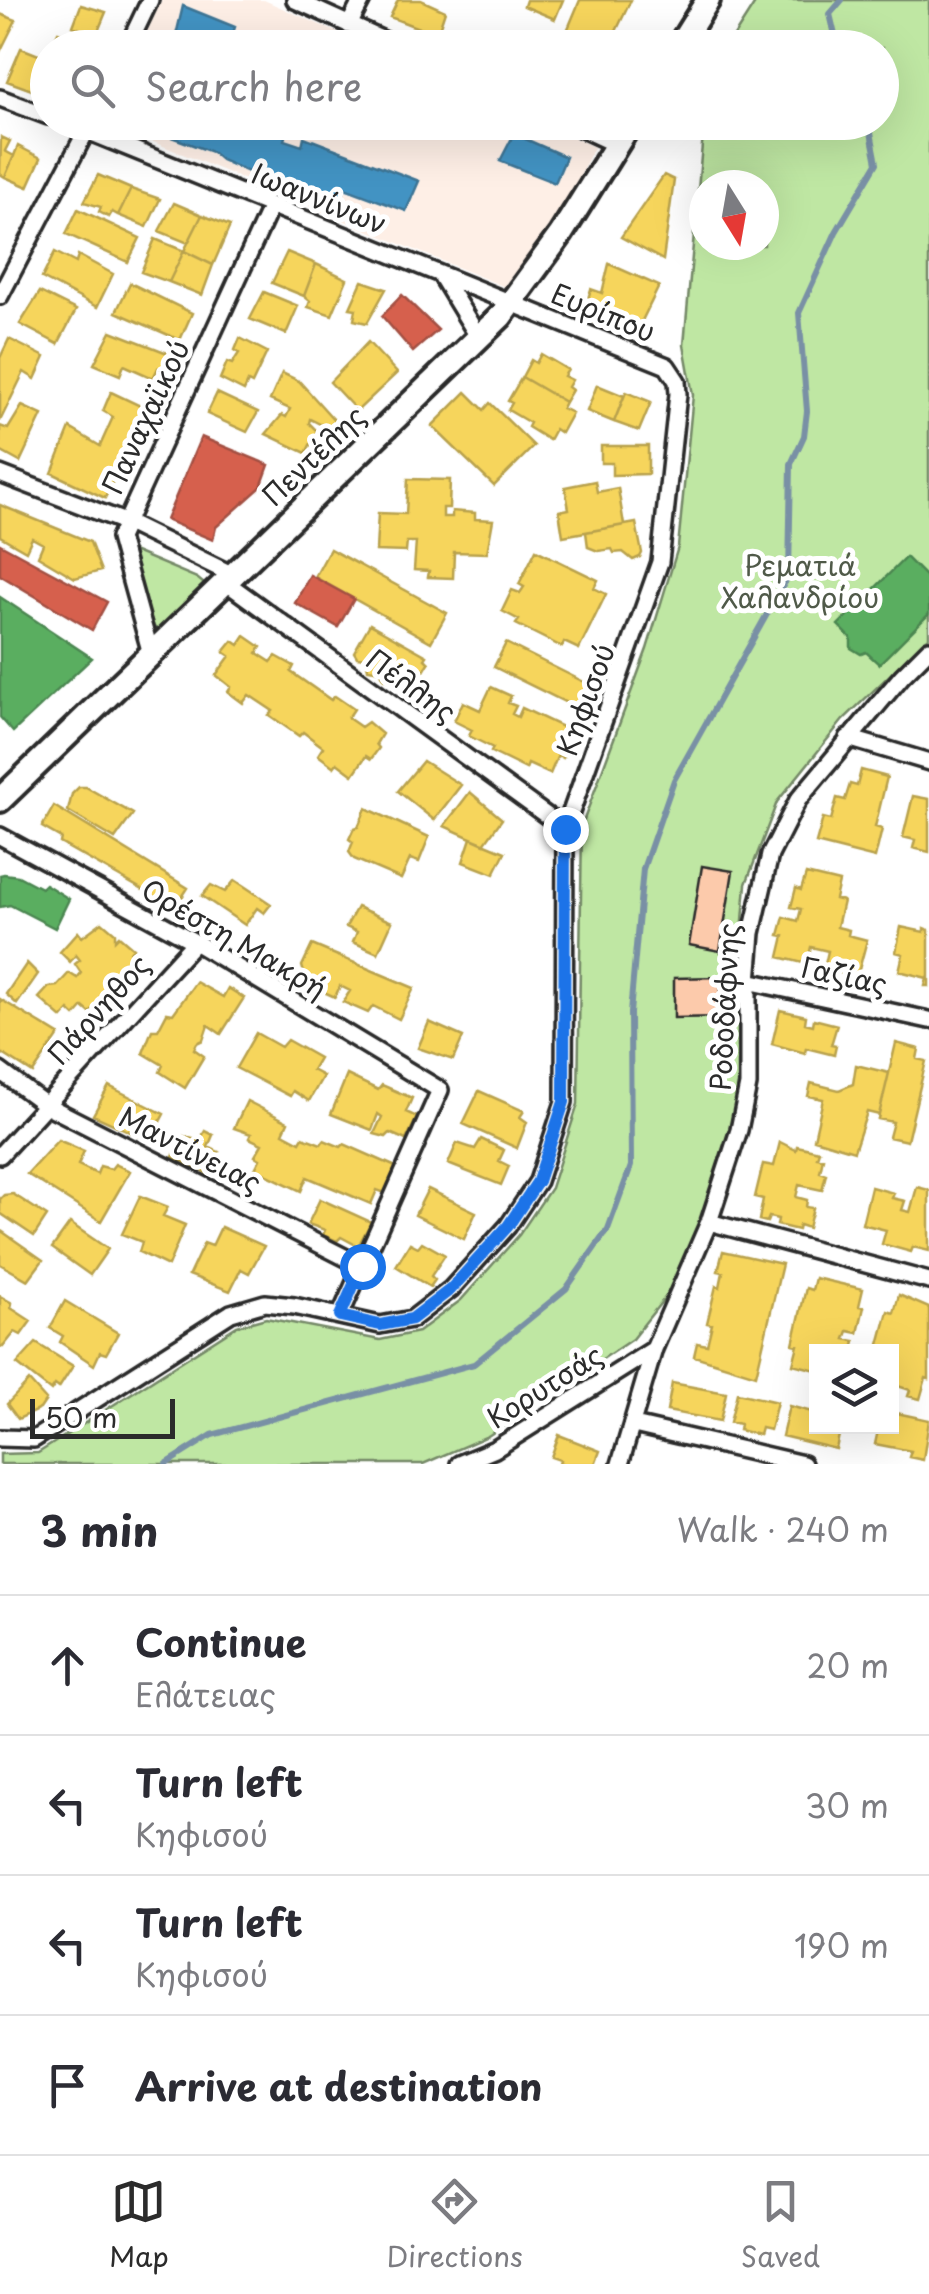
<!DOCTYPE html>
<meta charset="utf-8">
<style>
body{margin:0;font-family:"Playpen Sans",sans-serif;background:#f2f2f3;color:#2b2b33}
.controls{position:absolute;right:30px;bottom:30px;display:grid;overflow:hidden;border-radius:0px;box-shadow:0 10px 40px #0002}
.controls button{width:90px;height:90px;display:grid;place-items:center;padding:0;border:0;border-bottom:2px solid #e1e1e2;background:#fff;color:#2b2b33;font:50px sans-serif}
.compass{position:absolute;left:689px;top:170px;width:90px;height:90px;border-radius:50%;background:#fff;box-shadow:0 10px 40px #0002;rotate:169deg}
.scale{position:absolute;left:30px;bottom:25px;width:145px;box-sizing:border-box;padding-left:10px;border:5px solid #2b2b2b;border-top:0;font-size:28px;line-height:35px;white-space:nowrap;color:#2b2b2b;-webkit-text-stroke:8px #fff;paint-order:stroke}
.stop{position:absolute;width:30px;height:30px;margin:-22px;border:8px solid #1a73e8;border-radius:50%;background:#fff}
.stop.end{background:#1a73e8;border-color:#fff;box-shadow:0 2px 10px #0008}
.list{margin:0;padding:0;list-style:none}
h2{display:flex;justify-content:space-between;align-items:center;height:130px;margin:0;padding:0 40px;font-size:42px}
h2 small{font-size:32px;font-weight:400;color:#7c7c81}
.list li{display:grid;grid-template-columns:65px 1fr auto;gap:30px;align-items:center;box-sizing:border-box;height:140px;padding:0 40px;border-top:2px solid #e1e1e2}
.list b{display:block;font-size:38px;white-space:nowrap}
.list p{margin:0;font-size:32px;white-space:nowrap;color:#7c7c81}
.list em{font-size:32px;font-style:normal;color:#7c7c81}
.icon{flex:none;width:55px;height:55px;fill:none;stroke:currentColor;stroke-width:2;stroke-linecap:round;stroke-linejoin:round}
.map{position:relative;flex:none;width:929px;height:1464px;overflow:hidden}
.search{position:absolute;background:#fff;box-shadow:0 10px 40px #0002;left:30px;right:30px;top:30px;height:110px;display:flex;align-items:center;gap:25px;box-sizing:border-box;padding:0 35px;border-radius:55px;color:#7c7c81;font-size:38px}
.sheet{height:690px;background:#fff}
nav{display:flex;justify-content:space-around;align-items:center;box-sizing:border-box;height:140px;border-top:2px solid #e1e1e2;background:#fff;font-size:28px;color:#7c7c81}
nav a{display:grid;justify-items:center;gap:5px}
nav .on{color:#2b2b2b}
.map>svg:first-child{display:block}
.built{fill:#feefe6}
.green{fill:#bfe7a3;stroke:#758967;stroke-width:2.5;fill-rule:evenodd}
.homes{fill:#f6d55c;stroke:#b9a24d;stroke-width:2.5}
.shops{fill:#d6604d;stroke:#a35043;stroke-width:2.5}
.schools{fill:#4393c3;stroke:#3c7495;stroke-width:2.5}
.public{fill:#5aae61;stroke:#4c8751;stroke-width:2.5}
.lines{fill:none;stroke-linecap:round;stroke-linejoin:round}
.stream{stroke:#7990a5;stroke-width:6}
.building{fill:#fccaab;stroke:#2b2b2b;stroke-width:2.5}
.minor-casing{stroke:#2b2b2b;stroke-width:22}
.secondary-casing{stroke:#2b2b2b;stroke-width:30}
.minor{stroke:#fff;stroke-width:15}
.secondary{stroke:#fff;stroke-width:22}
.route{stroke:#1a73e8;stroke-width:12}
.labels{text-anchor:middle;stroke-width:10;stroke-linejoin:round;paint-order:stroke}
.street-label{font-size:28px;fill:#2b2b2b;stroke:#fff}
.park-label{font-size:28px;fill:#505a49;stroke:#fff}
</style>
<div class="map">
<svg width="929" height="1464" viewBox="0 0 929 1464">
<rect width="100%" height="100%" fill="#fff"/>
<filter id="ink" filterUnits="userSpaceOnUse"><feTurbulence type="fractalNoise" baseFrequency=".01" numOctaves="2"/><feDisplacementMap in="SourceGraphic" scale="20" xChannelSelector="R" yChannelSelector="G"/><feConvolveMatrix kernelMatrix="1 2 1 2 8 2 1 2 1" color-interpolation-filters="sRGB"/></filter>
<g filter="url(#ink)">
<path class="built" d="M162,0h102l106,47 -231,1z
M105,122h434l55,25 -39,78 -50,62z"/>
<path class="green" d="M757,0h172v637l-86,83 -66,82 -31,82 -8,97v137l-48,148 -58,73 -144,97 -65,28h-423v-10l38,-1 199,-127 29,-8 114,22 38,-8 43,-32 58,-65 32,-47 27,-84 4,-279 65,-176 31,-102 15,-152 -9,-50 20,-222 178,-1v-74l-155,-1zM704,185h60v60h-60z
M130,550l67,28 12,10 -50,42 -5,-3 -25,-71z"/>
<path class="homes" d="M398,0h23l24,11 -8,24 -47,-18z
M526,0h37l-8,19 -31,-13z
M580,0h51l-23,48h-38l-8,-5z
M81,5l25,7 -10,24 -23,-10z
M0,14l16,6 -16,32z
M58,32l35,14v2h-42z
M21,48l25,10 2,-3v41l-41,-15z
M1,137l9,4 -5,10 9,5 -9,21 -5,-3z
M18,146l23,12 -13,29 -23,-10z
M98,175l33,14 -13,26 -6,-3 -3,5 -10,-5 2,-5 -17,-5z
M664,175l10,5 -11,80 -42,-23z
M131,189l29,10 -13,28 -29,-12z
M174,203l28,12 -14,28 -29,-12z
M78,209l62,29 -12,24 -62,-28z
M202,215l28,11 -17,39 -29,-14z
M155,239l29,12 -15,31 -28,-10z
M184,251l29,14 -11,30 -33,-13z
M55,252l21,11 2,-8 35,19 -16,33 -55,-29z
M287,252l29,12 -12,32 -32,-13z
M316,264l31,15 -15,36 -24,-8 2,-6 -6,-5z
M609,264l50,22 -24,49 -53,-17 9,-29 11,4z
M362,281l24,8 -19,34 -13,-3 2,-11 -6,-1z
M130,283l62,30 -12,27 -64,-28z
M40,292l36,18 -18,34 -38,-20z
M264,292l34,14 -12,28 -36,-15z
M111,331l59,23 -8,16 -4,-2 -5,10 -29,-13 -4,10 -26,-11z
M240,338l27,14 -15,32 -4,-2 -4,9 -24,-12 7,-17 5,2 7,-11 -4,-3z
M9,339l36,18 -10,22 -11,-7 -24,49v-63z
M368,342l29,31 -40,38 -27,-29z
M541,354l27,16 -4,6 8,4 -4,7 4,3 -7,12 -43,-25 9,-17 5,3z
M282,373l17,8 36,40 -7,7 -18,-9 -1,4 8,8 -11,22 -40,-19 16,-19 4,2 4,-8 -20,-9z
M522,377l43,25 -3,6 10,5 -11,20 -6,-4 -6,11 -21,-13 2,-4 -22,-13 4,-7 -4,-2z
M597,385l27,11 -10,26 -27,-11z
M111,392l36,17 -42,89 -53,-25 18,-45 30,18 13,-29 -10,-6z
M466,392l18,18 6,-7 44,43 -40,40 -62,-60z
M626,392l25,10 -12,29 -25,-9z
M217,393l41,19 -11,20 -40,-18z
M22,406l20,9 -22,47 -20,-11v-25l8,3z
M601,446h47v28l-36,1v-12h-11z
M408,479l42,1 -1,28h-6v9h9v-6l23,2v6l18,1 -6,33 -33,-1 -1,26 -25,-1 1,-6 -15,-1 2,-28h-9l-1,10 -30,-1 2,-38 28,1z
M595,481l2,11 21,-4 6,37 -61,11 -4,-25 10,-2 -4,-22z
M0,505l90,37 11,29 -26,7 -37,-22 5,-12 -11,-6 -6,13 -26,-15z
M636,523l6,30 -2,4 -7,3 -10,-8 -9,1 -2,-4 -14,2 -10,-4 -2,-15z
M330,549l117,64 -16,29 -116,-65z
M536,550l62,30 -4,8 12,6 -27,55 -15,-7 -2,5 -46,-23 3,-4 -17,-9 10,-21 8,3 4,-6 -5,-3z
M370,624l57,32 -2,3 4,4 -8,13 -5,-1 -6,8h-7l-5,-4 -8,2 -7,-3 -2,-7 -13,-2 -2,-11 -9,-1 -3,-5z
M245,636l16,11 -4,6 14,9 5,-6 18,10 -3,6 40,28 4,-4 19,13 -6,9 13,9 7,-5 14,12 -6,10 3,4 -8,11 -5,-3 -13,19 -16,-12 -3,4 -16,-12 5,-8 -20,-15 -4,4 -30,-21 4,-4 -24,-16 -6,8 -15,-11 3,-5 -15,-12 14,-19 -6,-4 9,-11 6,4z
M506,643l86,43 -11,24 -87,-43z
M491,687l20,9 -3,7 8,3 -4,8 6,3 4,-9 53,25 -12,25 -5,-3 -8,19 -22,-10 -2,5 -35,-17 2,-4 -24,-12 3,-6 -18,-9 9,-19 17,8z
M423,761l38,24 -27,35 -36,-29z
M861,770l26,7 -12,50 7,2 -7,29 -59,-15 7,-25 8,2 6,-22 8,2 5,-16 7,2z
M79,787h7l47,27 -18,25 -47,-28 4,-17z
M470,792l32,27 -18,25 -40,-18z
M913,796l16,3v53l-16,-4 2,-8 -12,-3z
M54,806l134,82 -13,20 -115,-65 1,-5 -19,-11z
M366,808l63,29 -10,25 -9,-3 -9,20 -47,-20 -5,-7 4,-10 -4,-3 5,-11 4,-1z
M471,838l34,14 -11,22 -31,-12z
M806,874l33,8 -4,17 8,2 -6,26 12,3 -1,5 19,5 -10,37 -33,-8 4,-18 -17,-4 -4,17 -28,-7 5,-21 -5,-1 5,-18 14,4 3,-12 -10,-2 5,-19 5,2z
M235,880l36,24 -7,9 -7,-5 -12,17 -43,-29 9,-11 14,7z
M357,907l35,15 -14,31 -25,-11 4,-10 -11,-5z
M102,922l13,11v7l4,-4 14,12 -3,4 6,6 -6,6 4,5 -44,44 -7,-6 -8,9 -6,-6 -7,8 -23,-20 10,-11 8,-1 12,-13 8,5 4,-5 -6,-9 5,-4 -4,-5 -6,7 -10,-10 18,-20 4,5z
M901,927l23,5v-4l5,2v56h-4l2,-8 -28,-7 4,-17 -7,-2z
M312,945l102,43 -15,31 -26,-13 -5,7 -25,-11 7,-11 -10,-5 -5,11 -22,-10 2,-5 -10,-6 -3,-10z
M27,963l11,11 -21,30 -11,-10z
M196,982l27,15 5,-9 16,10 -23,36 -13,-9 -5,15 -6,3 -3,6 10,7 -19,32 -25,-16 3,-7 -20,-12 9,-23h6l9,-17 6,1z
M0,999l59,36 -26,38 -33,-21z
M780,1010l26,6 -1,7 8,2 1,-6 23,6 -6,20 5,1 -2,9 -28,-7 -1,5 -33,-9z
M429,1022l34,15 -10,23 -35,-12z
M256,1033l25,14 6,-7 32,18 -7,12 11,6 -14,25 -16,-10 -3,5 -54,-28z
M896,1043l23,6 -2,10 9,2 -19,80 -18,-4 4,-15 -15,-3z
M856,1065l33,8 -10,42 -12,-3 -13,39 -40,-12 9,-40 -15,-3 3,-13 28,7 14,-6z
M347,1075l31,15 4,-5 30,13 -6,14 11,5 -11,23 -16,-7 -4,4 -12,-3 8,-17 -4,-3 -6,16 -41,-16z
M109,1086l55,28 -9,17 -10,-5 -6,10 -46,-21z
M479,1091l45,20 -4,6 7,5 -10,26 -54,-24z
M247,1101l41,21 -5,11 17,9 3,-5 18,7 3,-4 17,7 3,-3 52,23 -11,26 -8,-3 -6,14 -64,-27 -6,14 -46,-22 5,-10 -5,-3 7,-12 -13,-6 2,-4 -17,-6z
M205,1131l8,4 -5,12 11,5 -10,22 -36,-17 10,-21 16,5z
M481,1139l23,11 -5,11 10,5 -8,19 -53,-21 9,-21 18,6z
M58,1140l26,11 -6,14 19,9 3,-8 11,3 4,-5 15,7 -29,50 -74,-47z
M780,1142l16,8 1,-4 22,5 -2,6 6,1 -3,14 6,2 -4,16 -23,-5 -3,12 11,3 -1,7 7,1 -5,20 -9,-3 -1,5 -21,-5 1,-6 -9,-2 -2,5 -8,-2 4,-21 -8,-2 8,-33 11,2z
M871,1187l23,6 -2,5 13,3 -3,9 8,2 7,-25 12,3v61l-16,-4 -2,5 -29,-8 4,-14 -24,-6z
M428,1189l48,23 -12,27 -49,-24z
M13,1194l34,22 -13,20 -34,-23v-14l4,-4z
M140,1196l28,11 -5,9 22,9 -17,41 -29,-14 3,-10 -20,-8z
M320,1199l51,23 -13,24 -17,-9 -4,4 -14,-6 2,-5 -17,-6z
M70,1223l38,26 -18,26 -38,-27z
M221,1227l43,19 -15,27 -8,-4 -11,22 -41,-16 15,-32 8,3z
M0,1230l43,30 -15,20 -28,-16z
M422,1242l23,13 -14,21 4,4 -5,7 -34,-21 14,-23 8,4z
M723,1251l59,13 -26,111 -62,-19 3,-13 10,2 5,-21 -5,-1 9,-37 4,1 3,-15 -5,-1z
M815,1278l48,11 -4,17 5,1 -6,26 -10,-2 -3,8 10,2 -2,11h-37v18l-23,-6 5,-19 -5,-1 13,-56 6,2z
M899,1295l30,13v71l-3,-1 -6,21 -12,-3 2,-6 -18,-6v-32h-15l11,-41 6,2z
M0,1296l12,7 -1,5 20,13 -10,14 -6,-3 -12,15 -3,-1z
M65,1301l53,32 -12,21 -6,-2 -6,13 -34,-23 3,-6 -13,-8z
M36,1343l37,23 -14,22 -4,-3 -4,6 -34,-27z
M29,1381l17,19 -6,9 -22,10 -11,-15z
M672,1383l54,10 -6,28 -53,-10z
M737,1393l40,9 -7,28 -9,-2 -2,7 -20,-5 1,-6 -10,-2z
M789,1406l27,7v13h25l-5,23 -54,-13z
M892,1412l37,8 -6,40 -14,-3 2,-6 -36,-7 4,-18h13z
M559,1435l41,16 -5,13h-36l1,-4 -9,-3z"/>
<path class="shops" d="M402,295l36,35 -25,22 -31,-36z
M201,437l68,28 -8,22 -45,40 -3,13 -47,-20z
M0,544l107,58 -15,28 -92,-55z
M310,575l44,24 -16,28 -43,-24z"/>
<path class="schools" d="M183,6l52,21 -7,21h-55z
M131,122h138l18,8 -3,10 18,6 2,-9 115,44 -13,30 -61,-23 -7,20 -51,-20 -5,-8 -13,1 -48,-21 -9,-8z
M514,134l52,23 -11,26 -55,-22z"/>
<path class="public" d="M906,557l23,23v34l-50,50 -13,-12 -5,2 -10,-6v-10l-13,-13z
M0,597l92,61 -79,74 -13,-15z
M4,874l14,2 23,12 4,-4 24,15 -14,29 -45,-23 -10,2v-32z"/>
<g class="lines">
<path class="stream" d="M838,48l-8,-34 12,-14
M166,1464l46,-29 262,-71 92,-75 42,-60 23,-63 -1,-153 13,-144 31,-89 115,-205 2,-111 13,-28 3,-25 -8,-98 37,-81 41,-69 -8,-41"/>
</g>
<path class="building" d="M702,866l31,5 -13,80 -31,-6z
M720,977l3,40 -49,1v-40z"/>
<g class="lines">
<g class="minor-casing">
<path id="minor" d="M295,0l106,48
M349,25l13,-25
M127,48l23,-48
M0,98l48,18
M567,122l50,23
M442,277l37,61
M0,296l91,-174
M0,474l125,48 110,54
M227,583l338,246
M151,654l-32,-116 152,-332
M848,738l81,24
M0,836l195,106 245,148 -100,226
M748,981l181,39
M0,1071l46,34 316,161
M0,1155l195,-213
M709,1222l220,59
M634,1425l169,39
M0,1438l34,1 197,-126 34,-10 29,3 86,19 32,-6 39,-30 57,-63 30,-45 26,-79 1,-273 95,-267 18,-168 -1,-13 -10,-15 -602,-244
M459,1464l36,-15 159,-100
M620,1464l34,-115 55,-127 30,-92 9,-45v-104l4,-48 18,-78 28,-55 104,-124 27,-27"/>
</g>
<g class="secondary-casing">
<path id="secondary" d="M678,48l30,-48
M0,800l501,-484 60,-82 70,-112"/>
</g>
<use href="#minor" class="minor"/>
<use href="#secondary" class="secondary"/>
</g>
</g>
<g class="lines" filter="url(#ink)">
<path class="route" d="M362,1266l-22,50 40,9 32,-6 39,-30 57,-63 30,-45 26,-79 1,-273"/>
</g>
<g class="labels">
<g class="street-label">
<text transform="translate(319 199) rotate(22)" y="10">Ιωαννίνων</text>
<text transform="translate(603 313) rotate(22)" y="10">Ευρίπου</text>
<text transform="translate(146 417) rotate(-65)" y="10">Παναχαϊκού</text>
<text transform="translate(314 456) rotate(-44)" y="10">Πεντέλης</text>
<text transform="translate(411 686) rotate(36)" y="10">Πέλλης</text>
<text transform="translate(586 700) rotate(-70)" y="10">Κηφισού</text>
<text transform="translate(234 939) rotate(30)" y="10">Ορέστη Μακρή</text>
<text transform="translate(844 976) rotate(12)" y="10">Γαζίας</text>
<text transform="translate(725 1007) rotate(-87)" y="10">Ροδοδάφνης</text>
<text transform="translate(99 1010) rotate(-48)" y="10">Πάρνηθος</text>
<text transform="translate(190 1150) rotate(27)" y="10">Μαντίνειας</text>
<text transform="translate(545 1387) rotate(-32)" y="10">Κορυτσάς</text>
</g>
<g class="park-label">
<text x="800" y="576">Ρεματιά<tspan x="800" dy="32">Χαλανδρίου</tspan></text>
</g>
</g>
</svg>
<div class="controls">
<button><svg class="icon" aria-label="layers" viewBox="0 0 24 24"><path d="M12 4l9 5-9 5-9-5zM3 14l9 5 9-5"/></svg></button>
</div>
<svg class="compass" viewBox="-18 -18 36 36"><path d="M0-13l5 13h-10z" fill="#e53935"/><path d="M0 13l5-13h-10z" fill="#7c7c81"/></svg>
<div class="scale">50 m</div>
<div class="stop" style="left:362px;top:1266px"></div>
<div class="stop end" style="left:565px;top:829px"></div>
<div class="search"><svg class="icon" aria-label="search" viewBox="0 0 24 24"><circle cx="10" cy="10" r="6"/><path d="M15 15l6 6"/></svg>Search here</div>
</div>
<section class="sheet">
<h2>3 min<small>Walk · 240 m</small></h2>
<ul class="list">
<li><svg class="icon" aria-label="ahead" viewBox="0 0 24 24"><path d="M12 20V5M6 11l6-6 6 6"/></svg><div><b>Continue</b><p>Ελάτειας</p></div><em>20 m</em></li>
<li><svg class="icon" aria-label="left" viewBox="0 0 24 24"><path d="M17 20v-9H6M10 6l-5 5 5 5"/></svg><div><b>Turn left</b><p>Κηφισού</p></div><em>30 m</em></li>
<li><svg class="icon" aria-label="left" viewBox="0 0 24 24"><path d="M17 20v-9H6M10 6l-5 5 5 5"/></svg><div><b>Turn left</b><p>Κηφισού</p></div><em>190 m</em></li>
<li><svg class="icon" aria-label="arrive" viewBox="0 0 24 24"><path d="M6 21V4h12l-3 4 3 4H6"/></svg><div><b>Arrive at destination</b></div></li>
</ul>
</section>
<nav>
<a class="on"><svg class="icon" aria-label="map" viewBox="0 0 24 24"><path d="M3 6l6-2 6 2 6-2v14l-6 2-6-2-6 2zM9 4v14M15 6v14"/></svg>Map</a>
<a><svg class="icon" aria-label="directions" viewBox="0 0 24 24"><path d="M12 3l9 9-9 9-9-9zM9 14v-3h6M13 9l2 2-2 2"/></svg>Directions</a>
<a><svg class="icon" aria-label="saved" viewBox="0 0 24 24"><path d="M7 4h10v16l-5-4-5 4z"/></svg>Saved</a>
</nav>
